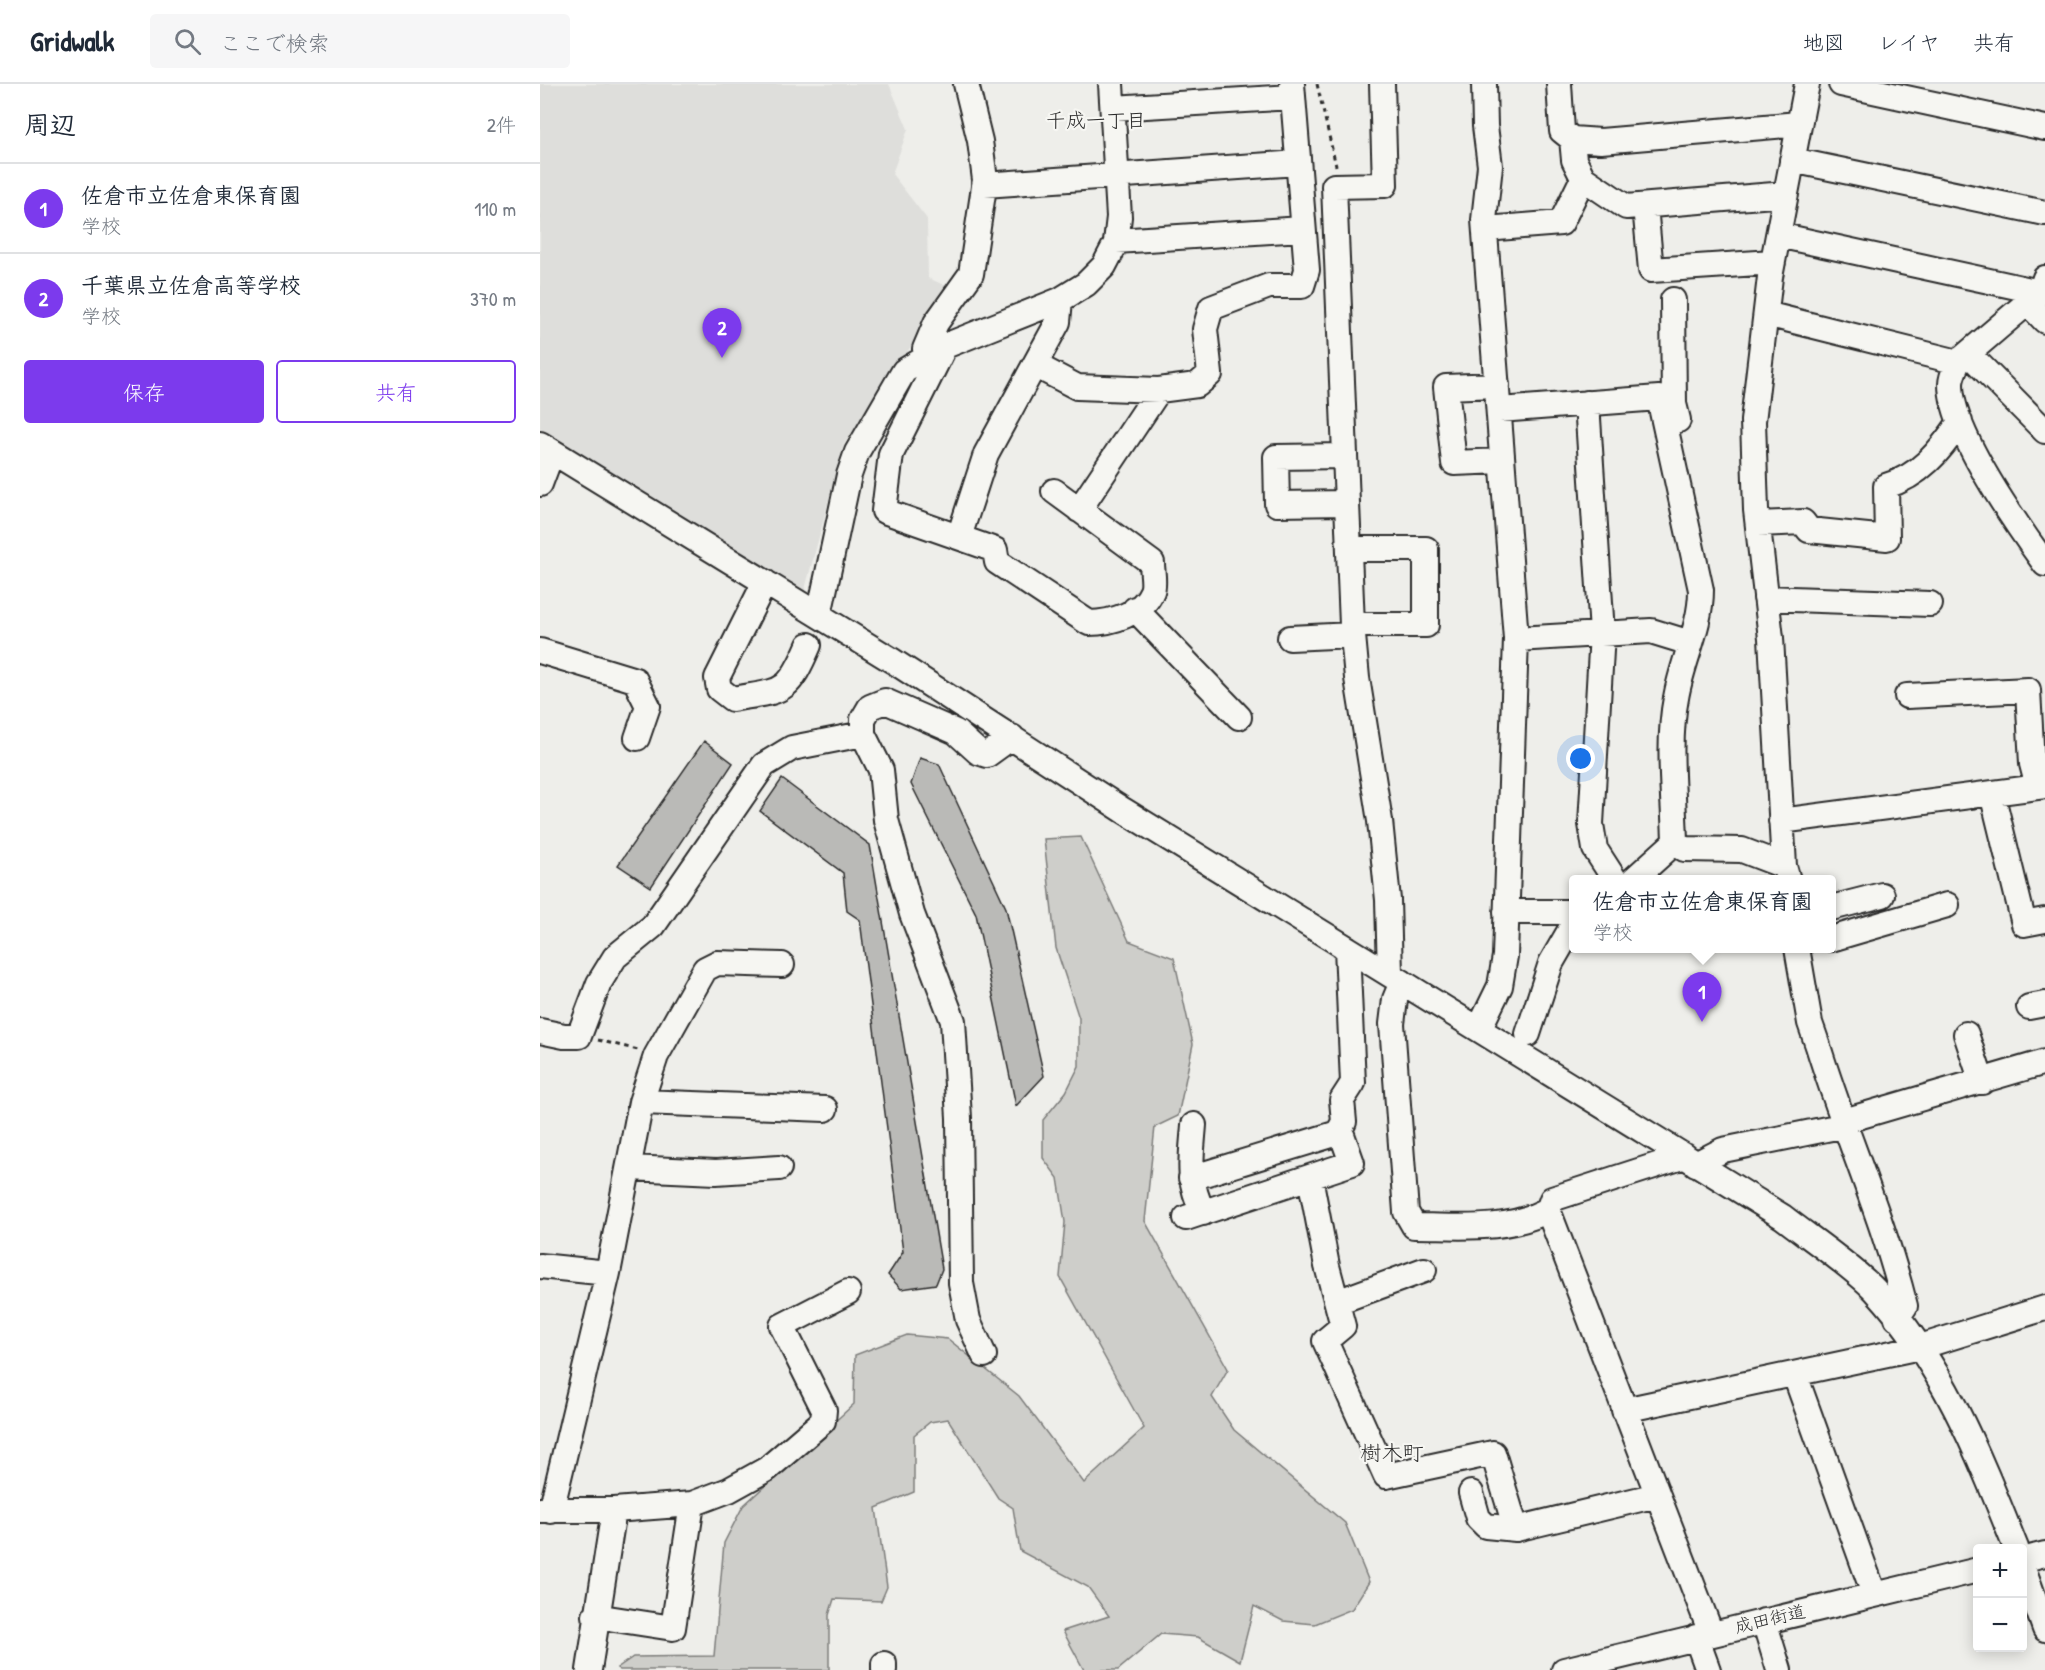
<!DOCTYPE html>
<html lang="ja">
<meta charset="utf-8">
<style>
body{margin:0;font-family:"Patrick Hand","Klee One",sans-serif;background:#f6f6f7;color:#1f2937}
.controls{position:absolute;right:18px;bottom:18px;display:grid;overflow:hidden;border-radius:6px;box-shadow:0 3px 15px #0003}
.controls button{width:54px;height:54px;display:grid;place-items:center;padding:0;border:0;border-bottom:2px solid #e0e1e3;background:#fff;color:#1f2937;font:30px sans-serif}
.you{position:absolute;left:1041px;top:675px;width:21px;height:21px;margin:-15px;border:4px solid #fff;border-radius:50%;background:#1a73e8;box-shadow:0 0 0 9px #1a73e833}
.badge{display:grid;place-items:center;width:39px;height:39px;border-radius:50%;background:#7c3aed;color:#fff;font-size:20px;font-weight:700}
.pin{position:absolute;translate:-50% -50px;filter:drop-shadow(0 2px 3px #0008)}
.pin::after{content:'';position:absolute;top:32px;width:21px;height:18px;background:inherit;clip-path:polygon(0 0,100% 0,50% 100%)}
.popup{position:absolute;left:1029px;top:791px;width:267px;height:78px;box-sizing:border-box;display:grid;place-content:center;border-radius:6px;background:#fff;filter:drop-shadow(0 2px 4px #0005);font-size:20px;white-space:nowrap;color:#747a83}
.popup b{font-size:22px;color:#1f2937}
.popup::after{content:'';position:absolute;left:50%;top:100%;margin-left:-12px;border:12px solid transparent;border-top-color:#fff}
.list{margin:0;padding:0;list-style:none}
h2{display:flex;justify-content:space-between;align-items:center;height:78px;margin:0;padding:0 24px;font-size:26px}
h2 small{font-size:20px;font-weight:400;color:#747a83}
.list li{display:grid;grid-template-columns:39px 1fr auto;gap:18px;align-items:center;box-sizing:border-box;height:90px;padding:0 24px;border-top:2px solid #e0e1e3}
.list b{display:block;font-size:22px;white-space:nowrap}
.list p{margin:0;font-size:20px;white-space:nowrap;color:#747a83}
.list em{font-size:20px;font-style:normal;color:#747a83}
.actions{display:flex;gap:12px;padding:18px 24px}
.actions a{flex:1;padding:14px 0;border:2px solid #7c3aed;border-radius:6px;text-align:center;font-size:21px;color:#7c3aed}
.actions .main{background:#7c3aed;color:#fff}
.icon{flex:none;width:33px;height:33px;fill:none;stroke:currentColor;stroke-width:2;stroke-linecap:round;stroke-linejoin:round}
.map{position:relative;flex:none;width:1505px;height:1586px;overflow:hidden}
header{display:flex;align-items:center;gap:36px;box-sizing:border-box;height:84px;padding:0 30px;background:#fff;border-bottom:2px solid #e0e1e3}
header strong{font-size:28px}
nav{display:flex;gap:33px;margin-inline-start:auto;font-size:21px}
.search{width:420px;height:54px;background:#f6f6f7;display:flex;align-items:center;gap:15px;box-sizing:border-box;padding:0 21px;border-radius:6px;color:#747a83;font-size:22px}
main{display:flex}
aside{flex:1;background:#fff}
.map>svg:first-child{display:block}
.built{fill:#dededb}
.green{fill:#cececa;stroke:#7c7c7a;stroke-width:1.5}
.building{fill:#babab7;stroke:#2b2b2b;stroke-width:1.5}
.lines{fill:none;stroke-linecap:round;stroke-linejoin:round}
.minor-casing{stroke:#2b2b2b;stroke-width:28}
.path{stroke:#2b2b2b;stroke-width:3;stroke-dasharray:4.5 4.5;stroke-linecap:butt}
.minor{stroke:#f6f6f2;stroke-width:24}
.labels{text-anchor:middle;stroke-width:4.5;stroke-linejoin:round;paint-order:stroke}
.street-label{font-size:18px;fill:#2b2b2b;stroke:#f6f6f2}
.neighbourhood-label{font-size:20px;fill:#2b2b2b;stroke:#f6f6f2}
.quarter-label{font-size:21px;fill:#2b2b2b;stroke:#f6f6f2}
</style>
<header>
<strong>Gridwalk</strong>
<div class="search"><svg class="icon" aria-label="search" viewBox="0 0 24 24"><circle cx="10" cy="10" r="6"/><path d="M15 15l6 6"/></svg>ここで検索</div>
<nav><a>地図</a><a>レイヤ</a><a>共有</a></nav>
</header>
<main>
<aside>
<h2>周辺<small>2件</small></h2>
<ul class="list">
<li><span class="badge">1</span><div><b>佐倉市立佐倉東保育園</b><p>学校</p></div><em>110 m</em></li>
<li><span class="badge">2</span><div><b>千葉県立佐倉高等学校</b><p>学校</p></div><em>370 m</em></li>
</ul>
<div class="actions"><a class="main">保存</a><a>共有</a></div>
</aside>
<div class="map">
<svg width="1505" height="1586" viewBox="0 0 1505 1586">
<rect width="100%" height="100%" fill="#eeeeea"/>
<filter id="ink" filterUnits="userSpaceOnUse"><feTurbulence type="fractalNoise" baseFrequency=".0167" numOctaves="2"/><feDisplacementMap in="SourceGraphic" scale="12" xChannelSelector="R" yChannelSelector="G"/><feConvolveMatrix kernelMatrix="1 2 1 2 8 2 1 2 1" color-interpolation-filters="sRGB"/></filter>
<g filter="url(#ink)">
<path class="built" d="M0,0h349l19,45 -16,45 35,45 1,59 23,10 -107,156 -40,149 -264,-165z"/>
<path class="green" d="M541,753l48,104 45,17 19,86 -15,72 -23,11 -10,94 83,148 -16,28 22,33 111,93 24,59 -17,27 -37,15 -32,-3 -29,-15 -14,55 -42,-24 -37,-3 -43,36h-34l-21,-39 46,-15 -21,-29 -68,-36 -7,-43 -15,-10 -50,-79 -18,3 -16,13v57l-38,16 11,79 -6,14 -47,-2 -5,16v55h-209l-3,-2 16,-11 81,-1 10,-113 19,-37 111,-102 1,-49 52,-20 41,4 71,57 65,87 60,-55 -84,-151 5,-55 -7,-44 -15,-20v-38l23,-28 13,-26v-48l-23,-70 -12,-109z"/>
<path class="building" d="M164,657l29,22 -82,124 -33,-22z
M380,674l19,6 67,144 38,168 -28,30 -40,-192 -65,-130z
M242,695l88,66 72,424 -6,15 -35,5 -13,-14 15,-23 -43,-332 -13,-9 -4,-38 -83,-62z"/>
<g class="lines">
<g class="minor-casing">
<path id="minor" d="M842,0l3,101 -51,1 18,439 5,53 23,143 8,79 2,74
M1019,0l3,47 10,8 29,2 198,-17
M1301,0l204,44
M573,24l180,-11
M1032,55l2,21 9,18 43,29 160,-13
M1252,76l253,53
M444,101l314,-22
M1105,122l6,64 122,-8
M945,145l76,-6 22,-45
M1238,151l262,57
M576,157l187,-12
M1133,216l1,104 4,16
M1488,219l17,18
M1226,230l192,48 82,-70 5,-14
M405,262l-54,108 -7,57 111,39 2,12 92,61c21,0 54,-9 63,-32 3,-7 0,-20 0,-28l-98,-72
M390,269l-5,-4 11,-26 35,-49 14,-94 -5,-39 -14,-57
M1429,270l76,77
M1418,278c-3,7 -7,15 -7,22 0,48 65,140 94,180
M495,281l42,22 82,3 38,-5 13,-11 -5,-45 6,-21 58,-22h33l5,-16 -15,-186
M957,301l-51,2 8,76 48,-2
M1047,319l15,230 -11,191 4,25 20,31
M959,326l160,-12 42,192c0,37 -19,71 -25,108 -9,46 -2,97 -1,144l-42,38
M0,360l353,217 230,149 660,407c27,21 69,49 92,73 68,73 105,168 141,258
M805,372l-69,1 1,47 70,-1
M0,400l12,-32
M539,426l80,-120
M1218,440l45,-2 6,8 78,8 -1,-52c34,-10 54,-35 74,-64
M419,453l27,-83 72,-132 2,-22
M809,465h77v76h-74
M225,498l-48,96 2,11 13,10c51,-9 55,-3 77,-54
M1226,514l164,6
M595,525l104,108
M279,531l30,-140 8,-23 47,-81 41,-25 115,-46 26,-16 18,-18 12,-23 3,-26 -8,-133
M750,554l63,-3
M976,555l135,-8 39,12
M0,567l95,29 13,26 -11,32
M1367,612l121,-6 4,74 6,23
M1452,709l32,131 21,-4
M1241,737l264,-35
M1135,758l9,7 58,1 42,16 4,14
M1244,782l-13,-228 -15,-128 -3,-89 17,-144 37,-193
M1291,824l51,-13
M966,828h67
M1291,855l116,-34
M1257,864l13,75 8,23c27,88 65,171 87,260l-8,12
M862,898l-7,17 -3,25 14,188 8,14c46,0 92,6 134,-16l4,-11 133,-43
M1489,923l16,-3
M939,945l21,-43 5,-30 11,-317 -32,-419 6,-54 -5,-40 -1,-42
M0,947l24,5h15l20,-53 16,-26 38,-31 111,-161 28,-17 71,-14
M988,950l23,-71 22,-38
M1426,950l16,48
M101,1018l184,7
M1304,1037l201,-59
M654,1041c-3,38 -7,53 9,88
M1156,1080l27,-14 123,-25
M89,1084l87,4 63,-4
M770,1093l17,89 16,60 -18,15 61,135 107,-23 23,76
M651,1094l147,-45 6,-11 -2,-22 11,-17 -6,-135
M1008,1126l163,423
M646,1134l166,-55 -12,-34
M0,1182l68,7 33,-171 15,-46 49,-87 12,-6 65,2
M797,1218l87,-32
M444,1271l-16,-35 -7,-37 -2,-165 -6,-97 -41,-107 -26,-94 -5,-50 -18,-36v-15l7,-12 15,-6 71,31 22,20 9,3 25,-18
M1255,1291l79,219
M1084,1326l296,-63 125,-39
M931,1409l7,25 8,8 30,3 141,-34
M0,1426h74l78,-6 37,-14 38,-21 56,-48 1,-11 -42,-84 66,-34
M11,1427l57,-238
M1482,1476l23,-6
M1482,1481l23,64
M55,1532l78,12 19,-124
M1224,1537l15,49
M1156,1553l12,33
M344,1580v6
M49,1586l25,-160
M1024,1586l414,-100"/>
</g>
<path class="path" d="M777,0l19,82
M58,956l40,10"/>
<use href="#minor" class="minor"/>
</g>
</g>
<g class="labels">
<g class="street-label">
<text transform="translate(1230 1535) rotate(-13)" y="6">成田街道</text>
</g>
<g class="neighbourhood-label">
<text x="556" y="43">千成一丁目</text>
</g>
<g class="quarter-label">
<text x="852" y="1376">樹木町</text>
</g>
</g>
</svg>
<div class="controls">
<button>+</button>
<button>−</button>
</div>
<div class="you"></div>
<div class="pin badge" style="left:1162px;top:938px">1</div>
<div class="popup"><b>佐倉市立佐倉東保育園</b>学校</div>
<div class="pin badge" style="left:182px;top:274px">2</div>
</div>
</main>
